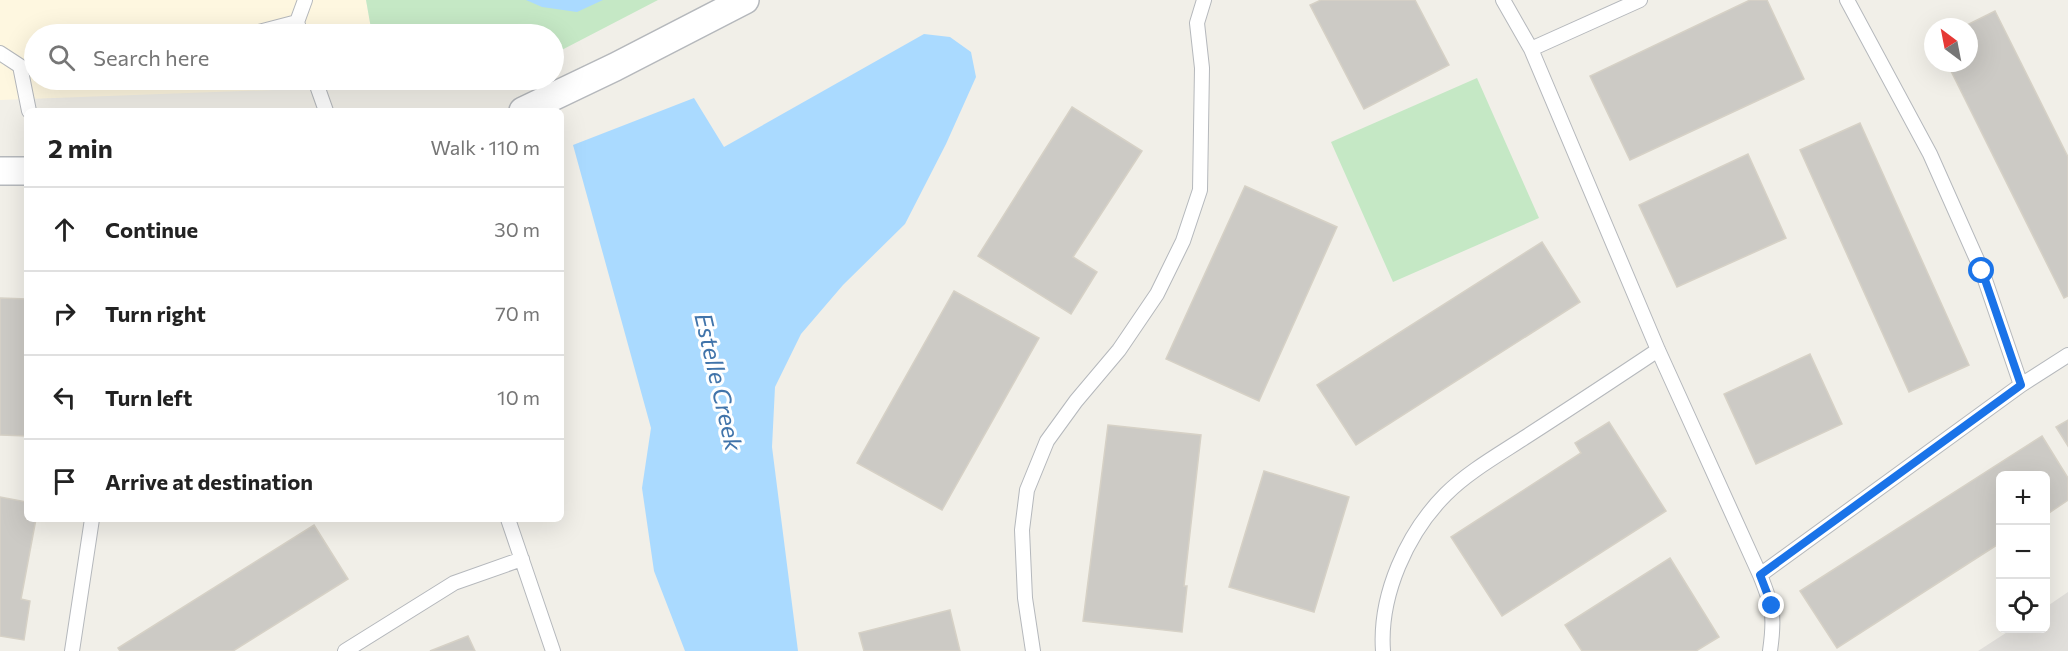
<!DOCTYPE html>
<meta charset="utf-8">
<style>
body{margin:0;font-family:Commissioner,sans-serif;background:#f6f6f6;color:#222}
.controls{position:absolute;right:18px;bottom:18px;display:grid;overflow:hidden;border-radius:9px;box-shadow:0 6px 24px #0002}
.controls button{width:54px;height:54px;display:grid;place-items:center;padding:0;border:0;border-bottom:2px solid #e0e0e0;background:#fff;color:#222;font:30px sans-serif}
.compass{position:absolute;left:1924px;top:18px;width:54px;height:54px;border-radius:50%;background:#fff;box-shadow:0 6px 24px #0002;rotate:328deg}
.stop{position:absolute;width:18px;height:18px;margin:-14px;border:4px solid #1a73e8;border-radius:50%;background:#fff}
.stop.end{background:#1a73e8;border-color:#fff;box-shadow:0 2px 6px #0008}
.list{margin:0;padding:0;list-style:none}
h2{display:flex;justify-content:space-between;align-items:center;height:78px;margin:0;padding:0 24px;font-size:26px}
h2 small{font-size:20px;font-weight:400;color:#767676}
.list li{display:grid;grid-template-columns:39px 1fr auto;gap:18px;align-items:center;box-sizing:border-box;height:84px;padding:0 24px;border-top:2px solid #e0e0e0}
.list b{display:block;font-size:22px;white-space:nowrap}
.list em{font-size:20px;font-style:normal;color:#767676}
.icon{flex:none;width:33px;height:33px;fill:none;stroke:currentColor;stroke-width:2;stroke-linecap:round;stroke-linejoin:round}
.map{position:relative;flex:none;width:2068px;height:651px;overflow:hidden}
.search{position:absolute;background:#fff;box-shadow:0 6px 24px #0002;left:24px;top:24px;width:540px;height:66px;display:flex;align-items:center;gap:15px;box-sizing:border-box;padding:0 21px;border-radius:33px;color:#767676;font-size:22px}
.panel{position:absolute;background:#fff;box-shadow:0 6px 24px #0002;left:24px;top:108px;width:540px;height:414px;border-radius:9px}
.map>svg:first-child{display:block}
.commercial{fill:#fef7e0}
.industrial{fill:#e0deda}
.green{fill:#c5e8c5}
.water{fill:#aadaff}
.building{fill:#cccac5;stroke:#d6d1c6;stroke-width:1.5}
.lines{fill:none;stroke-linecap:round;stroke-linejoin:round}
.service-casing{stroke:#b5b8bc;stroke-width:16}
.minor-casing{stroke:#b5b8bc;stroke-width:30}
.service{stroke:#fff;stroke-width:14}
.minor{stroke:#fff;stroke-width:27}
.route{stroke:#1a73e8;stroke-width:8}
.labels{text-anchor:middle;stroke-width:6;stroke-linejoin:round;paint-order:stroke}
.water-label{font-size:24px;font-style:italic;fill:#4174aa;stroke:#fff}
</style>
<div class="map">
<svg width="2068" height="651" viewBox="0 0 2068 651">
<rect width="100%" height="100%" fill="#f1efe8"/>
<path class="commercial" d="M0,0h366l6,34h-338v46h347l1,6 -382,14z"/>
<path class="industrial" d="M2068,592v59h-90l34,-22 34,-1v-21z"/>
<path class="green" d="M366,0h292l-104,54v-20h-182z
M1477,78l62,140 -146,64 -62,-140z
M381,80h124l-39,8 -84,-2z"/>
<path class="water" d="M526,0h77l-26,12 -35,-5z
M924,34l26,3 21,15 5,25 -30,67 -41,80 -62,61 -42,49 -26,53 -3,60 26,204h-113l-31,-80 -12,-83 9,-60 -78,-283 121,-47 30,49z"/>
<path class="building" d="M1321,0h94l34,65 -85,44 -54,-104z
M1750,0h17l37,79 -174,81 -40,-84z
M1995,11l73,146v139l-4,2 -117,-235h22v-36h-6z
M1072,107l70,44 -69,106 24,15 -26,42 -93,-58z
M1860,123l109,242 -60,27 -109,-242z
M1748,154l38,84 -109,49 -38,-82z
M1245,186l92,41 -78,174 -93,-42z
M1542,242l38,60 -224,143 -39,-60z
M954,291l85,47 -97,172 -85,-47z
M0,298l27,1v137l-27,-1z
M1810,354l32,70 -86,40 -32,-70z
M2068,420v26l-12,-19z
M1609,422l57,89 -164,105 -51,-79 130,-84 -6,-10z
M1108,425l93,10 -17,151h3l-5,46 -99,-11z
M2042,436l26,42v22l-22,15v-39h-46v67l-163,105 -37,-57z
M1264,471l85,26 -35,115 -85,-25z
M0,497l27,5v17h9l-15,80 9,2 -6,39 -24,-4z
M164,519h62v1l-62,1z
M314,525l34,54 -115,72h-113l-2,-3z
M1670,558l49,79 -23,14h-114l-17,-26z
M950,610l10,41h-96l-5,-18z
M468,636l7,15h-45z"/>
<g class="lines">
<g class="service-casing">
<path id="service" d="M1503,0l28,49 127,301 102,225c13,32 15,41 10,76
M1847,0l83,154 52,117 39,114
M251,34l46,-12
M301,34l-4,-12 8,-22
M1531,49l109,-49
M0,53l20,13 9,45
M315,80l11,31
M508,519l45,132
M1760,575l261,-190 47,-30
M72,651l20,-132
M345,651l109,-68 68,-24
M1033,651l-8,-53 -3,-68 5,-40 20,-49 29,-40 43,-51 38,-56 26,-53 17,-51 2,-122 -5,-45 7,-23
M1383,651c-4,-56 24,-118 63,-157 22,-22 52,-39 78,-56 45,-29 89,-58 134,-88"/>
</g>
<g class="minor-casing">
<path id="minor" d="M523,111l92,-44 130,-67
M0,171h27"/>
</g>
<use href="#service" class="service"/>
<use href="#minor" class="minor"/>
</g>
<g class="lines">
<path class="route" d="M1772,606l-12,-31 261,-190 -39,-114"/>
</g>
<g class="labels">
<g class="water-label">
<text transform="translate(718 382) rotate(77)" y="8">Estelle Creek</text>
</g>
</g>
</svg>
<div class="controls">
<button>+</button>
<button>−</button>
<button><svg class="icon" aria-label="locate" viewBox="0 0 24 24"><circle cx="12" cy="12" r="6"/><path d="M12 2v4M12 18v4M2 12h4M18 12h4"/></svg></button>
</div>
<svg class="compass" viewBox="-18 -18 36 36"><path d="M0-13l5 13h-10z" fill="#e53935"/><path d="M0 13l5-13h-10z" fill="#767676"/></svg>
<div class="stop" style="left:1982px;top:271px"></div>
<div class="stop end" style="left:1772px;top:606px"></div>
<div class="search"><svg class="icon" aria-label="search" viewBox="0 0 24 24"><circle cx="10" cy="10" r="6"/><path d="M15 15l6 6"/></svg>Search here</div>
<section class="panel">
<h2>2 min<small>Walk · 110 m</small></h2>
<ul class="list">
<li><svg class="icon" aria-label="ahead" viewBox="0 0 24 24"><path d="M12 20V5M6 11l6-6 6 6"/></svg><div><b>Continue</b></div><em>30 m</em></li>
<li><svg class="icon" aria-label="right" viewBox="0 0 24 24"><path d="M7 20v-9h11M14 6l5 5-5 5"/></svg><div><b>Turn right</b></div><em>70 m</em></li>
<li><svg class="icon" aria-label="left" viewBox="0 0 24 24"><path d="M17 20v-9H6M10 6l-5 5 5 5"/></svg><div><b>Turn left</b></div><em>10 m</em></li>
<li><svg class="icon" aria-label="arrive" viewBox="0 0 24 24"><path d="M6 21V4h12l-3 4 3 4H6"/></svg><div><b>Arrive at destination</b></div></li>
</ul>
</section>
</div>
